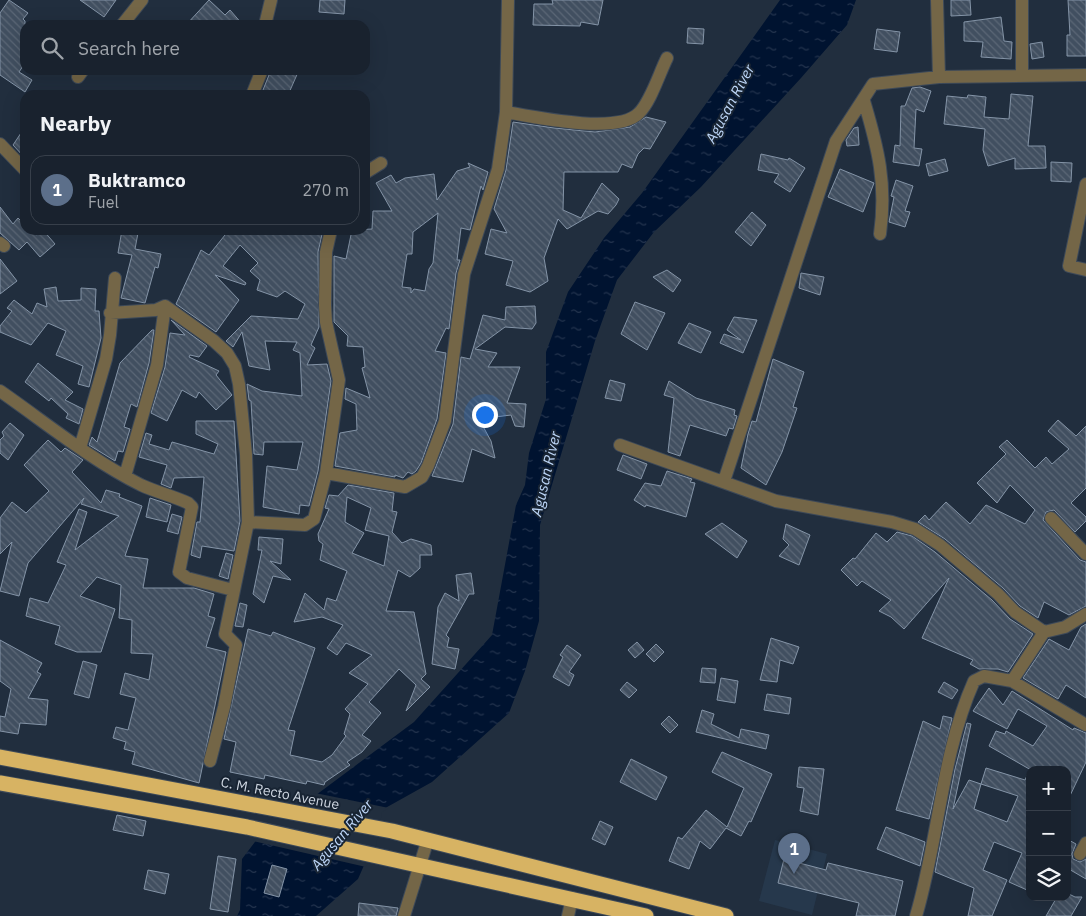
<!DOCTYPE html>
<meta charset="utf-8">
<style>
body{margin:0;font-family:"IBM Plex Sans",sans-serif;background:#262f3a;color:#f1f3f6}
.controls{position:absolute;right:15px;bottom:15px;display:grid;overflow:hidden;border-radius:10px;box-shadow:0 5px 20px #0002}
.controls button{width:45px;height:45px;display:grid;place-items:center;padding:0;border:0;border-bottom:1px solid #373f4a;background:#19222e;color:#f1f3f6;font:25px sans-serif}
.you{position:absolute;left:484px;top:414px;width:18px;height:18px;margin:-12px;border:4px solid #fff;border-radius:50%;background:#1a73e8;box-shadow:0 0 0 8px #1a73e833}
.badge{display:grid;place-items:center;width:32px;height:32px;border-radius:50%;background:#72d25d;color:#fff;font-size:16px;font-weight:700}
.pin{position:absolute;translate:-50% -41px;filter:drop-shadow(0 1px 2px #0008)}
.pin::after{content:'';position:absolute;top:26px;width:18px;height:15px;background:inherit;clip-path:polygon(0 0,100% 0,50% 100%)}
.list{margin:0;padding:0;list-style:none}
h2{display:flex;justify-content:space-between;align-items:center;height:65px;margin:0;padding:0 20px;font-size:21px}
h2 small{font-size:16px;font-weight:400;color:#9fa4aa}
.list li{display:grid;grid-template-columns:32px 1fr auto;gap:15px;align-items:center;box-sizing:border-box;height:70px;margin:0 10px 10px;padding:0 10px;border:1px solid #373f4a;border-radius:15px}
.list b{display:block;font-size:19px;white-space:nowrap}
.list p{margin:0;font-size:16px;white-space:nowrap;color:#9fa4aa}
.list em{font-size:16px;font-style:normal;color:#9fa4aa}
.icon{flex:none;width:28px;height:28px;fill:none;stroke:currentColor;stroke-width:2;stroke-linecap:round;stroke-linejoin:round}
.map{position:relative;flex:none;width:1086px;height:916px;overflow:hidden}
.search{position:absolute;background:#19222e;box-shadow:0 5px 20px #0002;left:20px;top:20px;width:350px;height:55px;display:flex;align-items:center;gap:12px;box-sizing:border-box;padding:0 18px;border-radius:15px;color:#9fa4aa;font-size:19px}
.panel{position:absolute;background:#19222e;box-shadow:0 5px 20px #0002;left:20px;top:90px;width:350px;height:145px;border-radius:15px}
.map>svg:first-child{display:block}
.built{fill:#26384c}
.water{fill:url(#water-ripples)}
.pier{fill:#212e3e}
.building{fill:url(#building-back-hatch);stroke:#8494a7;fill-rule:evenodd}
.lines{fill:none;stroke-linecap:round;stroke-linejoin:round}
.minor-casing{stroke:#3d4958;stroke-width:14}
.highway-casing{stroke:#3d4958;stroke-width:17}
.minor{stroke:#746647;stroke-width:12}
.highway{stroke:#d7b363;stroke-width:15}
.labels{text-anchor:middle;stroke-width:4;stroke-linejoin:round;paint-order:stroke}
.street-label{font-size:14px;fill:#cdd5e0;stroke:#182433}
.water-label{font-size:15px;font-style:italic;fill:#bdd6f8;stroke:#182433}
</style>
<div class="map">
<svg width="1086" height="916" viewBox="0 0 1086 916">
<defs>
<pattern id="water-ripples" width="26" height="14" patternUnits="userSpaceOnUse" patternTransform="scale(1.25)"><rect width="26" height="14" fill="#001330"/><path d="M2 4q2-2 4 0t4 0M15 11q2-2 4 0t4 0" fill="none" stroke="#24344e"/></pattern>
<pattern id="building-back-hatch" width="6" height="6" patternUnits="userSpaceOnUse" patternTransform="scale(1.25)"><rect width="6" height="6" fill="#414f60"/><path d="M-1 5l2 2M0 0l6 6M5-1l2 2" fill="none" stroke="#5b6776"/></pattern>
</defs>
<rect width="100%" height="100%" fill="#212e3e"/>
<path class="built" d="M775,840l52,14 -15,61 -53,-14z"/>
<path class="water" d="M780,0h76l-9,25 -46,53 -100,109 -47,45 -37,48 -22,61 -55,184 -1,96 -14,50 -16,42 -77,69 -52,29 -7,34 -15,34 -42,37h-79l3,-6 2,-51 28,-37 46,-27 98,-73 78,-87 24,-130 9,-20 4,-32 17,-54v-47l22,-60 36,-54 38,-45z"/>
<path class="pier" d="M315,793l74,15 -7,4 -6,34 -10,21 -113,-26 15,-21z"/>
<path class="building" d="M9,0l19,13 -5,6 2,2v42l-6,9 13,8 -7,12 -25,-17v-62z
M80,0h36l-12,17z
M209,0l16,15 5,-5 13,15h-57z
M320,0h25l-1,14 -25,-2z
M552,0h51l-5,25 -17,-3 -1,4 -47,-1 1,-21h19z
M951,0h19l1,15 -20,1z
M1068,0h18v56h-19v-21h3z
M1001,17l3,24 8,1 -1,17 -30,-2 2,-15 -19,-1v-19z
M688,28l16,1 -1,15 -16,-1z
M877,29l23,3 -3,20 -23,-3z
M1042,42l2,15 -12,2 -2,-15z
M271,70h28l-11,25h-27z
M920,87l11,4 -7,21 -8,-3 -2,39 8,1 -3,17 -26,-4 2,-17 5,1 1,-40h4l7,-18z
M1011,94l22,2 -5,50h17l1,22 -31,1v-11l-27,8 -5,-16 2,-21 -41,-5 3,-28 20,2 1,-3 18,2 -2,20 25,2z
M646,117l20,5 -16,27 -6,-1 -6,6 -6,14 -10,-4 -4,8h-54l-1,38 18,8 21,-35 17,16 -3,6 -8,9 -10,-3 -31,18 -9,-10 -14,39 4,23 -18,11 -24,-7 7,-24 -28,-7 6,-25 16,4 -13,-24 12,-39 7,-48 41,6 41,4 35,-5z
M25,127v31l-12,-13z
M858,127l1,18 -12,1 -1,-6 8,-12z
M761,154l27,6 1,-2 16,10 -15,24 -16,-10 5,-8 -21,-4z
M945,159l3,12 -19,5 -3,-12z
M1051,162l21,1 -1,19 -20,-1z
M468,163l20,9 -5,18 -2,-4 -11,44 -9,-2 -4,32h3l-4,13 -7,56 -3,-1 -11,23 11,2 -9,66 -16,44 -5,8 -4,3 -4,-2 -5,6 -8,-3v2l-60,-11 5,-33 17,-3 -1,-26 -11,-5 1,-11 24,10 -8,-30 3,-1 -2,-20 -16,-1 1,-10 -14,-14v-66l12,3 6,-29 20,-1 1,-18h19l-16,-28 15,-8 5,8 9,-5 29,-4 3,26 20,-29 13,-4zM438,213l-5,50 -4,6 -4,22 -11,-2 -3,4v-5l-9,-1 5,-33h5l1,-22z
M840,169l34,14 -11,29 -35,-15z
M896,180l17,6 -8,25 5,1 -5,15 -16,-5 5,-25 -3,-1z
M0,207l13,17 5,-6 7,7v5h6l5,5 7,-5 12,14 -15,13 -13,-15 -8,8 -19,-17z
M752,212l14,13 -15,21 -16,-14z
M122,230l16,3 -3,16 26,5 -3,14 -3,-1 -10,36 -24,-5 11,-43 -14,-2z
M229,230h94l-5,22 1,75 -8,18 4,3 -8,17 20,-1 4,17 -13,90 -9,35 -9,-1 -1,9 -36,-7 4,-41 30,4 6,-28h-39l-1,13 -9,-1 -3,-53 -2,-1 -2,-16 15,7 40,5 -2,-43 -7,-3 4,-8 -32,-1 5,29 -21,-4 -7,-34 -9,15 -7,-6 25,-25 47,3 7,-15 -20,-13 -8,6 -20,-7 3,-10 -10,-9 8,-8 -18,-18 -17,21 23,17 -1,2 -30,-10 24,25 -23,32 -40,-28 25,-54 8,5z
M0,259l17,22 -17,13z
M667,270l14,10 -8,12 -20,-15z
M801,273l23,4 -4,18 -21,-7z
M56,287l2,14 23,-1v-12l15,1 -1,22h4l2,27 -12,49 -11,-3 5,-18 -27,-11 10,-24 -18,-8 -17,22 -31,-13v-6l12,-15 -5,-3 7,-8 18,14 5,-11 10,4 -3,-18z
M635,302l30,11 -18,37 -26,-16z
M535,306l1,17 -4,6 -27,-2 -30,22 22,4 -9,14h32l-13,36 19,1 -2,23 -9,-1 -4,-11 -32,4 12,22 4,17 -23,-9 -9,33 -31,-6 21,-52 8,-67 9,2 13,-44 22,5 1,-13z
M734,317l23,3 -14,33 -23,-10 4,-9 17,6 -14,-10z
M171,320l36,26 -8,11 -9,-2 -1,2 30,14 -3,4 16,20 -16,15 -17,-18 -3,6 -14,-8 -15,31 -16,-8 14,-46 5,-34 15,2z
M689,323l22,9 -10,21 -23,-10z
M152,330h2l-5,33 -12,44 -6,-3 -7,23 6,2 -7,23 -5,-1 -3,10 -26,-16 3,-8 5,5 23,-79z
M773,359l31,13 -11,35 4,1 -15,44 -16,33 -25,-17 7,-34 4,-13 4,1z
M38,363l35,29 -8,8 18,9 -4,15 -13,-6 2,-4 -17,-16 -2,3 -24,-19z
M610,380l15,4 -4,17 -16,-3z
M669,381l27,17 39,12 -1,5 3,1 -4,13 -4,-1 -3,8 -36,-11 -10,31 -12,-4 6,-54 -10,-3z
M1058,420l18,16 10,-10v62l-15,15 15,14v4l-11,11 -21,-22 -8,2 -3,8 37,40 6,2v44l-17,9 -25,-13 -6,16 -18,-12 -17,-18 -58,-49 -27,-17 7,-7 4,5 17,-18 24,22 16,-19 39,19 10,-14 -25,-25 -13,18 -20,-20 29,-29 -7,-7 8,-7 28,28 11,-11 6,7 17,-15 -21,-18z
M196,421h38l6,100 -6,30 -32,-5 -2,12 -9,-3 6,-33h3l4,-45 -30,1 -3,10 -10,-4 6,-19 -28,-8 7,-24 6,2 -3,9 20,6 3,-8 42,12 4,-10 -22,-10z
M10,423l14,12 -16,25 -8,-7v-13l4,-4 -2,-4z
M48,440l13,12 4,-4 18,12 -11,12 29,31 5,-13 14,4 -1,3 23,9 -17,50 23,3 -5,29h51l20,6 -6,22 7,2 -9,29 20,5 -27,131 -67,-19 3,-12 -11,-3 2,-7 -13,-4 3,-11 12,3 8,-32 -16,-4 5,-21 24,7 4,-26 -22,-1 1,-33 -13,-2 2,-33 -24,-8 -17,19 35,13 -14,43h-24l-22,-8 5,-18 -34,-10 4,-18 18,5 18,-38 -9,-3 22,-53 8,3 -12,38 44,-34 -38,-12 3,-6 -56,65 -9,33 -19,-5 12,-49 -12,12v-36l12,-16 14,11 23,-22 -25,-26z
M623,455l24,9 -6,15 -24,-9z
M667,471l25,8 -2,3 5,1 -9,34 -40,-12 -1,2 -11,-7 11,-17 16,3z
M348,485l46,8 -2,18 5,1 -5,20 10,11 9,-4 20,6 1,10h-12v13l-10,9 -12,-7 -12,41 28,1 12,62 -5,5 9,8 -24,24 10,-26 -17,-16 -30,33 12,11 -19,22 9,6 -9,11 -15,10 3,3 -25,17 -1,3 -17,-4 -1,3 -41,-9 -1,4 -34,-7 6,-30 -12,-3 24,-110 23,7 2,-4 42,16 -27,82 7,1 -5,24 32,7 10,-7 14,-19 -2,-2 6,-20 -5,-5 23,-25 -19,-11 23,-18 -26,-12 -9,12 -10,-7 16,-23 -21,-8 -28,5 11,-29 19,17 3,-12 9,3 11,-30 -27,-11 3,-16 -4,-3 -1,-7 11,-25 -4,-1 4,-13 9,1zM347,497l24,11 -6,22 24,6 -5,30 -32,-13 12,-20 -19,-11z
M150,498l21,7 -4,17 -21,-5z
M172,514l10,3 -4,17 -11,-3z
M722,523l25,18 -10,17 -32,-24z
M786,524l24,11 -11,30 -20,-9 10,-11 -6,-6z
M897,532l15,4 23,16 57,48 18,19 23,15 -25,38 -10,-3h-19l-9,-5 3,-4 -51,-22 27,-60 -45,51 -13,-12 -12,-6 12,-11 -29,-19 -5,5 -16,-16 12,-12 2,1 21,-26 11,9z
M259,537l24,2 -2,25 -11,-3 21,19 -18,-4 -9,27 -11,-9 9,-44h-4z
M226,553l7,2 -5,24 -9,-3z
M471,573l3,21h-5l-23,41 3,3 -2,9 12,2 -4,20 -23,-5 6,-57 7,-14 14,8 -3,-26z
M240,603l7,2 -4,22 -8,-1z
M1086,624v74l-20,-13 -8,14 -35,-21 26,-39 20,11 12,-23z
M771,638l28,9 -6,17 -13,-4 -3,22 -17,-2z
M0,640l42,23 -5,9 4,2 -13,24 20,2 -2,25 -26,-2 -2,11 -18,-3v-15l5,1 6,-28 -11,-8z
M637,642l7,8 -9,8 -7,-8z
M656,644l8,8 -10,10 -8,-8z
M567,645l14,10 -12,17 5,3 -5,11 -16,-9 10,-20 -3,-2z
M83,661l14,4 -8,33 -15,-4z
M702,668l14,1 -1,14 -15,-1z
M721,678l17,3 -3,22 -18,-3z
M627,682l10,8 -8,8 -9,-8z
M944,682l14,8 -6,9 -14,-7z
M989,688l14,17 9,-14 61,39 1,-2 12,5v29l-19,40v-32h-36l-42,-24 7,-15 9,3 1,-3 27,15 14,-20 -29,-17 -11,20 -34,-18z
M767,694l24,4 -2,16 -25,-4z
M702,710l12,4 -3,10 28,14 2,-9 28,6 -3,14 -70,-17z
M669,716l9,9 -8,8 -9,-9z
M943,716l9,2 -23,101 -33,-9 27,-89 17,8z
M967,723l4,1 -18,85 16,-29 12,4 -7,25 33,13 11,-26 -37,-12 5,-16 39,12 5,-11v114l-3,7 -18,-8 13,-29 -28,-11 -11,28 24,10 -15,36h-24l6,-28 -39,-16 20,-103z
M722,752l50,22 -21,48 -2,-1 -8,15 -15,-8 -16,21 -10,-8 -11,28 -20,-8 9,-24 4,2 24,-29 21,17 17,-39 -32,-16z
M631,759l36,18 -11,23 -36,-18z
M799,767l25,2 -6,46 -18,-4 4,-23 -7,-1z
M117,815l29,6 -3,15 -30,-6z
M600,821l13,6 -8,18 -13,-6z
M886,827l39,15 -5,24 -43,-17z
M1067,839l9,5 -4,10 1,5 7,3 6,-3v20l-19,-11z
M218,856l18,3 -8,53 -18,-3z
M784,859l42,11 2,-7 75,18 -8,35h-39l3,-13 -81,-20z
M272,865l15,4 -8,28 -15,-4z
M148,870l21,4 -4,20 -21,-5z
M1067,893l8,4h7l-11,19h-25l11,-19h10z
M359,903l39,5 -2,8h-38z"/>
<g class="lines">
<g class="minor-casing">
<path id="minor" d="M937,0l2,77
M122,25l20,-25
M265,25l6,-25
M1022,75v-75
M78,77l5,-7
M252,95l10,-25
M864,101c14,47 23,83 16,133
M506,112c28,5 112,23 133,1 12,-12 20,-39 28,-55
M0,144l25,26
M365,173l16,-10
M1086,184l-17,82 17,4
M0,243l4,3
M110,313l46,-3 9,-4 49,35 13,12 8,13 4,18 7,70 2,68 -23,112 11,11 -12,62 -14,54
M0,391c46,32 91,69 141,94 15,7 32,11 47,18l4,4 -13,65 8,6 46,12
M620,445l156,56 116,21 23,7 25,16 58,49 17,18 29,20
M80,448l26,-89 4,-24 5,-57
M326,473l13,-93 -13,-58 -1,-17 1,-53 5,-22
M125,476l32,-111 8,-59
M724,481l112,-340 37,-57 66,-7 147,-2
M1051,518l35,36
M248,522l57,3 9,-6 12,-46 79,14 17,-10 6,-11 17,-45 19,-147 34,-105 8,-57 2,-112
M1012,681l74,44
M1080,854l6,-11
M404,916l24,-77
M568,916l4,-18
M916,916c23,-77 25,-161 58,-235l10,-5 28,5 32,-49 21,-5 21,-13"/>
</g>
<g class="highway-casing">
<path id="highway" d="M0,757l392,74 334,85
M0,783l247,44 399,89"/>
</g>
<use href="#minor" class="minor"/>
<use href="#highway" class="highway"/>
</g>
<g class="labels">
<g class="street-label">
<text transform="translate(280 793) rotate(11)" y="5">C. M. Recto Avenue</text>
</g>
<g class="water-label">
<text transform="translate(730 104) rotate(-62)" y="5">Agusan River</text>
<text transform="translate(546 474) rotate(-77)" y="5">Agusan River</text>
<text transform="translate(342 835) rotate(-50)" y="5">Agusan River</text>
</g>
</g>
</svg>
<div class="controls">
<button>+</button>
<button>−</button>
<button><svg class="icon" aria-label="layers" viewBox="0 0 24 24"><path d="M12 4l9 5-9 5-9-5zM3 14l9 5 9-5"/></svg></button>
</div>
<div class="you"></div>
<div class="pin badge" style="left:794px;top:874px;background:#5c6f8a">1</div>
<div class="search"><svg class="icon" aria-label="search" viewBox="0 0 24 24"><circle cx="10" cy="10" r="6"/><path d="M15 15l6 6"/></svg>Search here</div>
<section class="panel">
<h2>Nearby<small></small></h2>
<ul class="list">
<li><span class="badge" style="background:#5c6f8a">1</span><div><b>Buktramco</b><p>Fuel</p></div><em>270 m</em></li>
</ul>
</section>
</div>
